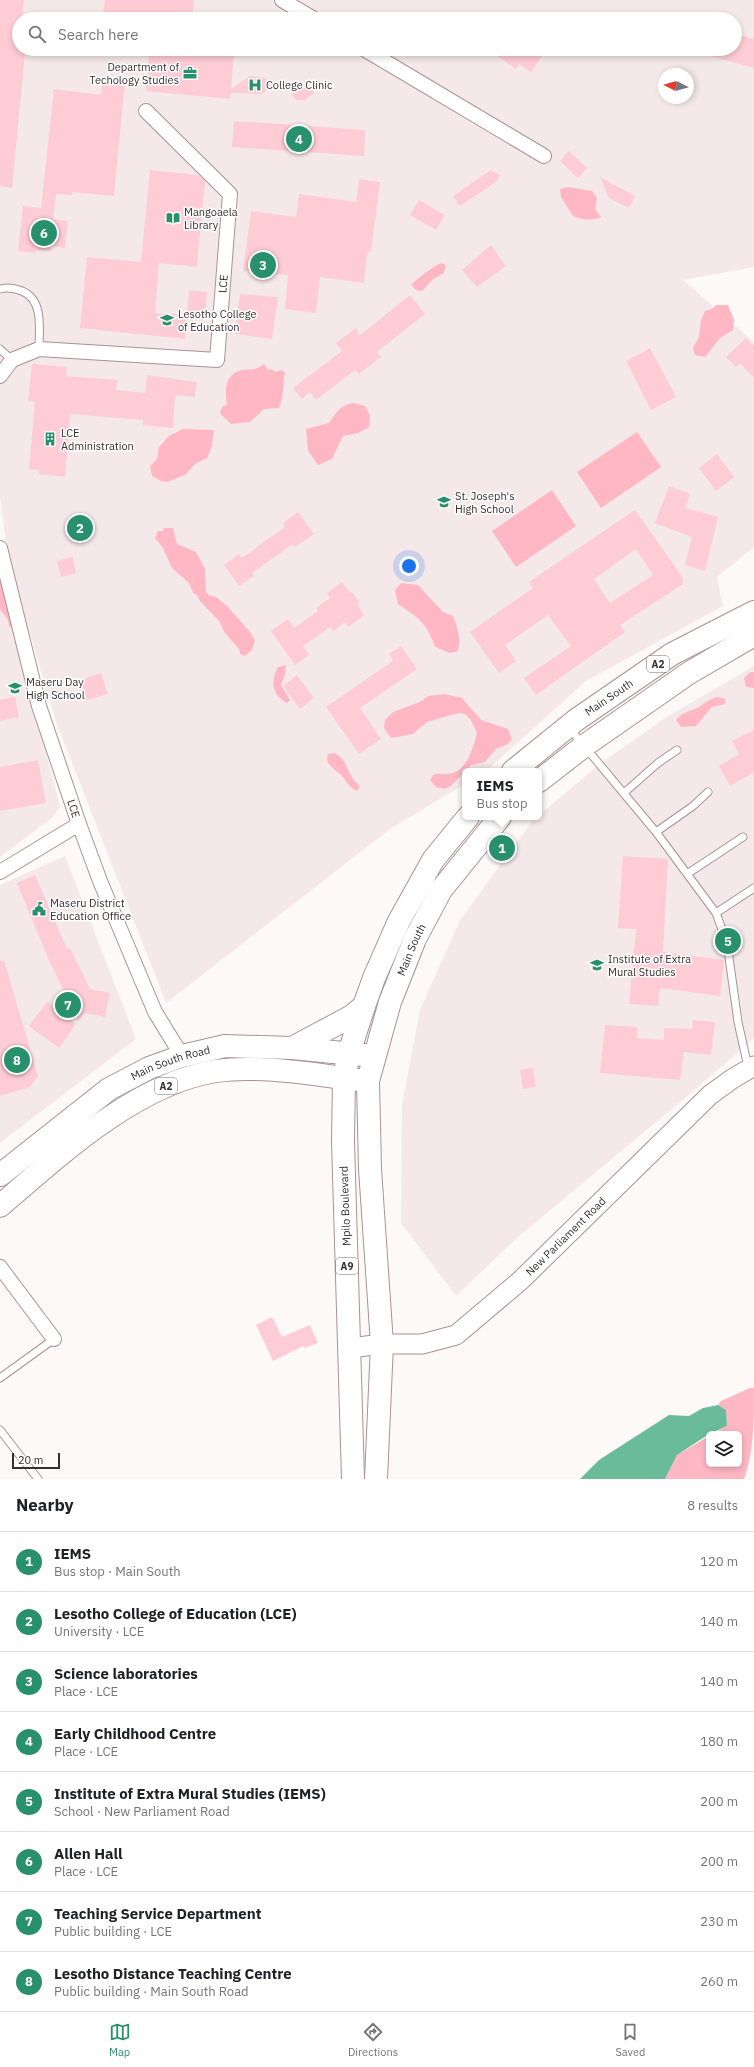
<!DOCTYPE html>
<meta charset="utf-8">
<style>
body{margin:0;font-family:"IBM Plex Sans",sans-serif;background:#f6f6f6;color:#202124}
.controls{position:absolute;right:12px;bottom:12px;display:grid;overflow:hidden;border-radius:6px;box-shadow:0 2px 6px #0003}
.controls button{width:36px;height:36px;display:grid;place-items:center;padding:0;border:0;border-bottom:1px solid #e0e0e0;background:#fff;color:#202124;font:20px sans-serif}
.compass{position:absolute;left:658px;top:68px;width:36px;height:36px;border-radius:50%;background:#fff;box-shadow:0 2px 6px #0003;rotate:276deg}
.scale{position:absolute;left:12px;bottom:10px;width:48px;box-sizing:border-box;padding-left:4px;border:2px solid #362d2e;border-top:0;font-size:11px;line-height:14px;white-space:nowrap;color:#362d2e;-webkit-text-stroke:3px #fff;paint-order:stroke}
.you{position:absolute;left:409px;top:566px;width:14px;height:14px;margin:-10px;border:3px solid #fff;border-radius:50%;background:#1a73e8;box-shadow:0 0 0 6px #1a73e833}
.badge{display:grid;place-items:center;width:26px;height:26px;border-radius:50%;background:#29906d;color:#fff;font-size:13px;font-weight:700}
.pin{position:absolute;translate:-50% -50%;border:2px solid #fff;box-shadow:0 1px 4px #0006}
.popup{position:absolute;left:462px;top:768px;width:80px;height:52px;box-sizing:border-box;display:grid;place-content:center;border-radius:6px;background:#fff;filter:drop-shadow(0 1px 3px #0005);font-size:13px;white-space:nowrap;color:#757577}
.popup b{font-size:15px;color:#202124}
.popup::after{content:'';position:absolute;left:50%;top:100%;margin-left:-8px;border:8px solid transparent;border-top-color:#fff}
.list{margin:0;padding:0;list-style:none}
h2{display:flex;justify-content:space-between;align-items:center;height:52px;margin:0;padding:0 16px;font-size:17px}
h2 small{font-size:13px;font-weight:400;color:#757577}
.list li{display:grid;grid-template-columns:26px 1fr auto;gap:12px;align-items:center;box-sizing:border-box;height:60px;padding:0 16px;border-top:1px solid #e0e0e0}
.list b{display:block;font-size:15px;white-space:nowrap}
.list p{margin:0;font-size:13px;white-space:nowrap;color:#757577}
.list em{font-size:13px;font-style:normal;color:#757577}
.icon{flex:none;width:22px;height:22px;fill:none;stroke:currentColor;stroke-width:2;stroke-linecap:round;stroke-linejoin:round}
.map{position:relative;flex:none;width:754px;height:1479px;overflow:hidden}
.search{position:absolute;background:#fff;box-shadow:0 2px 6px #0003;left:12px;right:12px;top:12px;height:44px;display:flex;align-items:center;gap:10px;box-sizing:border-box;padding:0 14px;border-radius:22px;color:#757577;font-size:15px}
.sheet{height:532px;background:#fff}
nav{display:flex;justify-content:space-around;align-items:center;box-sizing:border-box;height:56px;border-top:1px solid #e0e0e0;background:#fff;font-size:11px;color:#757577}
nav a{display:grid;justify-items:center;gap:2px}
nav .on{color:#29906d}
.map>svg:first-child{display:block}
.built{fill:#f5e8e9;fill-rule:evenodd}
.green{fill:#feb7c3}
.water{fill:#6abb9a}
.building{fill:#feccd4;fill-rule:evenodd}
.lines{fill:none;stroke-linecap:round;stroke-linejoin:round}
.lane-casing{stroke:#a89295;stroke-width:9}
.street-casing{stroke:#a89295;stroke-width:16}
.secondary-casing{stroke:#a89295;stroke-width:21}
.primary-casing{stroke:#a89295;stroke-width:24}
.highway-casing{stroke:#a89295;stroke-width:24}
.lane{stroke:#fff;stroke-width:7}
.street{stroke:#fff;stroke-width:14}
.secondary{stroke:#fff;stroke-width:19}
.primary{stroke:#fff;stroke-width:22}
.highway{stroke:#fff;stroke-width:22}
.labels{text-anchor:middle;stroke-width:3;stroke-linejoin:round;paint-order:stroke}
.shield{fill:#fff;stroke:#726c6d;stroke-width:1}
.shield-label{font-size:10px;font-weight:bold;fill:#362d2e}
.poi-label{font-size:11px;fill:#362d2e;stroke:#fff;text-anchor:start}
.street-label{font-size:11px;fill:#362d2e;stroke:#fff}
</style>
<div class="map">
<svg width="754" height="1479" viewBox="0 0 754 1479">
<rect width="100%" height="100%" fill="#fef9f9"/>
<path class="built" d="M0,0h754v267l-71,13 71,62v205l-37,30 6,29 -137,75 -100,90h-21v13l-75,45 -224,174 -110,-281 -48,-163 -8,-62zM19,19h716v30h-716zM664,74h24v24h-24z
M0,570l60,237 -8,11 -52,39z
M754,666v372l-63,55 -173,144 -62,59 -55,-73 1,-119 18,-94 40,-90 73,-100 6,-3v-2l62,-52 64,-45z
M65,856l71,183 -136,104v-258z"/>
<path class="green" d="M568,187l24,4 5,7 -2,11 6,8c-10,4 -19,3 -28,-1l-12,-19 -1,-8z
M441,263l5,2 -2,8 -11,6 -11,12 -6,-1 -5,-6c10,-7 19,-16 30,-21z
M716,305h12l6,15 -1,10 -13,8 -15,19 -10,-2 -2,-7 6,-11 2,-17 4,-9 7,-2z
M264,364l4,6 4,-1 3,3 6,-2 4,2c-3,13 0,22 -6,36l-15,1 -14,13 -19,2 -11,-11 2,-6 5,-2c-2,-12 -3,-28 11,-34 10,-4 15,2 26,-7z
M353,403l12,3 5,9 -1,12 -11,6 -15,3 -11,23 -14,6 -10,-14 -2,-22 23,-6c7,-10 11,-18 24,-20z
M183,429l31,1 -2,16 -5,12 -12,6 -10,11 -18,7 -6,-1 -9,-5 -2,-10 7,-7 2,-12 10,-11z
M637,432l24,35 -60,41 -24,-36z
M552,490l24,36 -60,41 -24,-36z
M164,528h9l4,16 19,8 9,17 1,23 4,4 6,1 11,9 23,26 5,8 -3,10 -7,6 -5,-2 -1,-5 -14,-16 -6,-12 -19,-20 -3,-6 -4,-2 -4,-10 -17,-15 -9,-20 -8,-10 3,-7h5z
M0,561l14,67 -5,-2 -1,-6 -8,-11z
M401,583l17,2 25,27 10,4c5,12 8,23 5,35l-8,2 -15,-6c-9,-25 -15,-28 -37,-43l-3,-14z
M286,665l-1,10 -4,10 9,15 -3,3c-15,-7 -17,-22 -9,-36z
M750,672h4v16l-8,-1 -2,-9z
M444,694l18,4 19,22 27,9 4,10 -4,5 -12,5 -11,13 -14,3 -20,21 -7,3 -8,-2 -6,-7 4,-6c6,-1 13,1 19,-1 15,-5 20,-26 24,-40l-6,-13 -6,-6 -7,-1 -31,9 -14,12 -22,4 -7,-10 1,-8 8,-8 27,-10 8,-6z
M717,697l8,2v5l-13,3 -16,19 -15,1 -5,-7c7,-8 12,-8 21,-12 7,-4 12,-9 20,-11z
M334,753c11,4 13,16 18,24 2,5 6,6 8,10l-3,4c-9,-4 -10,-10 -16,-16 -6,-6 -17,-11 -13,-21z
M750,1388h4c0,28 0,66 -10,91h-79l12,-24 32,-19v28h30v-30h-27l15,-8 -1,-16 -8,-5 3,-4z"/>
<path class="water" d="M718,1405l8,5 1,16 -18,8 -32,21 -12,24h-85l19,-19 70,-45 20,1 14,-8z"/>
<path class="building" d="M0,0h24l-2,19h-3v33l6,1 -13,135 -12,-2z
M105,0h89l-2,19h-52l-37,-4z
M735,34l19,5v29l-54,-15v-4h35z
M158,49h33l43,4 -3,36 19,-13 15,2 7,8 -10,8 -31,-1 -1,6 -84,-8 3,-37 8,1z
M487,49h60l-16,23 -12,-8 -3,5z
M102,80l23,2 -11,114 -42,-4v3l-16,-1 -3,25 15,2 -3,27 -14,-2v5l-15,-1 -1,3 -17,-2 5,-45 18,2 13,-119 47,6z
M299,83l9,2 6,8 -9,7h-9l-4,-5v-5z
M234,121l131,9 -1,26 -132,-9z
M569,151l18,17 -9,10 -18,-17z
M150,170l48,5 7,6 -8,86 -38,-4 -4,50 31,2 -1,24 -105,-11 7,-71 54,5z
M491,170l9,5 -4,7 -36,24 -7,-10z
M600,177l35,19 -6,12 -20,-10z
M359,179l21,3 -9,70h-4l-3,31 -44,-6 -4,36 -31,-4 3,-34 -45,-4 8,-60 45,6 3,-23 57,8z
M419,200l26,15 -9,15 -26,-15z
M491,245l15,21 -29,21 -15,-17z
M189,290l18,2 -2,24 -18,-1z
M240,294l38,3 -6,42 -37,-5z
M410,295l15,19 -48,38 4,5 -22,17 -4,-4 -39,30 -6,-8 -8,7 -9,-11 49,-37 -6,-8 20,-15 3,8z
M746,338l8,8v32l-14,-15 -4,4 -10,-10z
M650,348l26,49 -25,13 -25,-49z
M32,364l35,3 -1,9 51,4 -1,10 29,3 2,-18 50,7 -2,15 -20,-2 -2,33 -30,-3v-5l-73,-6 -5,63 -26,-3v-4l-10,-1 6,-67 -7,-1z
M717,454l17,23 -18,14 -17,-23z
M669,486l21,8 -5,14 33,9 -13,54 -20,-6 7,-28 -37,-14z
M635,510l39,55 9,14v5l-63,41 5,7 -89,63 -12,-17 47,-32 -23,-31 -43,30 11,16 -17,12 -29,-41 63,-44 -4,-6zM636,549l17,26 -43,28 -16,-24z
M298,512l16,22 -19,13 -2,-3 -41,29 2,3 -15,10 -15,-21 15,-11 3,4 43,-31 -2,-4z
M73,557l3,16 -15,4 -4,-16z
M342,582l8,11 2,-1 8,10 -3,2 7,11 -16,12 -3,-5 -12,9 -3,-4 -27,19 6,9 -14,10 -24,-34 17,-12 6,9 24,-17 -2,-3 14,-10 -3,-5z
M401,646l16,23 -57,39 21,31 -22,15 -33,-47 67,-46 -4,-7z
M101,673l7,21 -21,6 -6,-20z
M297,675l17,23 -14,11 -17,-23z
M15,697l4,20 -19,4v-21z
M754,730v42l-24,14 -11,-20 20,-12 -7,-13z
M38,760l8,43 -46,8v-44z
M623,856l45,3 -5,93 61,8 -4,36 -60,-8 -2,18 -29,-2 7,-75 -18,-1z
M35,875l32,74 3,-1 20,41 20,4 -5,24 -20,-4 -7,8 -29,-61 -32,-77z
M4,960l34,116 -8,11 -30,9v-135z
M47,1002l29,22 -17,24 -30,-22z
M693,1020l22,2 -4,33 -27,-3 -4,28 -80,-7 5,-48 32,2v11l27,2v-12l28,1z
M533,1068l3,19 -13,2 -3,-19z
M272,1317l10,20 28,-12 8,18 -14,5 -1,-2 -30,15 -17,-36z"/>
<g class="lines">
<g class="lane-casing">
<path id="lane" d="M0,289c8,-2 14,-1 22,2 22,9 17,38 17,58
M0,349l12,11
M570,729l86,103 60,81 11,30 11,79 10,45
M624,793l34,-30 19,-13
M656,832l37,-26 15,-14
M687,874l56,-37
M716,913l38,-25
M0,1378l54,-39
M0,1430l38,49"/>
</g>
<g class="street-casing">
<g id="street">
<path d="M282,0l32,19"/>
<path d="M364,49l180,107"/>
<path id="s1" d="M0,376l12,-16 27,-11 178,11 13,-166 -84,-83"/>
<path id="s2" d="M0,548l39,158 40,118 21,57 55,131 27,44"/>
<path d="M0,872l79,-48"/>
<path d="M0,1267l54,72"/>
</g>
</g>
<g class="secondary-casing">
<g id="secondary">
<path id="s3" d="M350,1348l32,-4h40l34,-9 64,-54 190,-186 22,-16 22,-13"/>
</g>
</g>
<g class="primary-casing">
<g id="primary">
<path id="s4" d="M0,1175l109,-86 40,-21 33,-12 43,-10 67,2 82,8"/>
<path d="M0,1206c59,-51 137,-123 216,-135 47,-7 105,5 152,10"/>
</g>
</g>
<g class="highway-casing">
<g id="highway">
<path id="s5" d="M513,771l63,-51 96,-66 82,-42"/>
<path d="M539,781l45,-35 105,-73 65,-38"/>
<path d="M292,1048l60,-32 12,-10"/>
<path d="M353,1479l-10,-338 1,-63 5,-25 15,-47 10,-28 25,-57 34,-61 35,-43"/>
<path id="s6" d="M376,1479l6,-135 -12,-175 -2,-88 22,-79 25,-63 26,-49 59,-73"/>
</g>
</g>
<use href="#lane" class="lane"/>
<use href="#street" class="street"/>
<use href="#secondary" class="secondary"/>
<use href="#primary" class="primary"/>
<use href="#highway" class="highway"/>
</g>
<defs>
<g id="office-bare" transform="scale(1.08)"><path d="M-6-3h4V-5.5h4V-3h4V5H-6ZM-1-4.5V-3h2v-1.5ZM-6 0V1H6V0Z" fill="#29906d" stroke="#fff" stroke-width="2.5" paint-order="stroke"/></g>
<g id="hospital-bare" transform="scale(1.08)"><path d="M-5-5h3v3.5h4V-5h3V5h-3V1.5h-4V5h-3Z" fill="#29906d" stroke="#fff" stroke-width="2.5" paint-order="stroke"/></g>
<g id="library-bare" transform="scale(1.08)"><path d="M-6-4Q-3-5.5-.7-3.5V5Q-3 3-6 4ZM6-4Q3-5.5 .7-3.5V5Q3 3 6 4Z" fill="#29906d" stroke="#fff" stroke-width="2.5" paint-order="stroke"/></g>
<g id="university-bare" transform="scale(1.08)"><path d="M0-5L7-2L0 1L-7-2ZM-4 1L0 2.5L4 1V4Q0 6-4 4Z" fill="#29906d" stroke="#fff" stroke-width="2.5" paint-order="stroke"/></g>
<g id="building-bare" transform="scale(1.08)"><path d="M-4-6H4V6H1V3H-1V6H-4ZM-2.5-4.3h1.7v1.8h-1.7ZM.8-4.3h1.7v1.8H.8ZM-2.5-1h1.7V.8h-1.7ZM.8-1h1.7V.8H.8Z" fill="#29906d" stroke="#fff" stroke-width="2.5" paint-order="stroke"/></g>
<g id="school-bare" transform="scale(1.08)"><path d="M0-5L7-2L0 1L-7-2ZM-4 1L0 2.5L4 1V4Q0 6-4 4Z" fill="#29906d" stroke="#fff" stroke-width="2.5" paint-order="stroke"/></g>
<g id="civic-bare" transform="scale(1.08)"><path d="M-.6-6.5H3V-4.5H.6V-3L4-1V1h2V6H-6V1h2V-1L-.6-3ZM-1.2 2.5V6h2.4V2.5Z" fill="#29906d" stroke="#fff" stroke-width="2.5" paint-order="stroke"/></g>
</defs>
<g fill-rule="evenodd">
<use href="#office-bare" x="190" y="73"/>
<use href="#hospital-bare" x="255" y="85"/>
<use href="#library-bare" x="173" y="218"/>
<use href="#university-bare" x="167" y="320"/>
<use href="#building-bare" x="50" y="439"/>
<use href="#school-bare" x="444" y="502"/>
<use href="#school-bare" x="15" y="688"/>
<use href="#civic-bare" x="39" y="909"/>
<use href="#university-bare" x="597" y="965"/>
</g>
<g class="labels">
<g class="shield">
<rect x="647" y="656" width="22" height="16" rx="3"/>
<rect x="155" y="1078" width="22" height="16" rx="3"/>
<rect x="336" y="1258" width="22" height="16" rx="3"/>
</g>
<g class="shield-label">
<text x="658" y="668">A2</text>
<text x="166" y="1090">A2</text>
<text x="347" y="1270">A9</text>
</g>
<g class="poi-label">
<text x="179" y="71" text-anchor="end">Department of<tspan x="179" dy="13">Techology Studies</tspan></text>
<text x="266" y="89">College Clinic</text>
<text x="184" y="216">Mangoaela<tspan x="184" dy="13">Library</tspan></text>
<text x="178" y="318">Lesotho College<tspan x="178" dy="13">of Education</tspan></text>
<text x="61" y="437">LCE<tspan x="61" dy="13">Administration</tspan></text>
<text x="455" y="500">St. Joseph's<tspan x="455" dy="13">High School</tspan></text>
<text x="26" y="686">Maseru Day<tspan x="26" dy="13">High School</tspan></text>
<text x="50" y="907">Maseru District<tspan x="50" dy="13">Education Office</tspan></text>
<text x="608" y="963">Institute of Extra<tspan x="608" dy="13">Mural Studies</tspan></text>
</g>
<g class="street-label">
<text dy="4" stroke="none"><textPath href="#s1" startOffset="304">LCE</textPath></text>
<text dy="4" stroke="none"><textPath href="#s5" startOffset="121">Main South</textPath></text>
<text dy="4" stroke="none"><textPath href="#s2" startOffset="271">LCE</textPath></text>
<text dy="4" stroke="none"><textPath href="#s6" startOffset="537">Main South</textPath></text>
<text dy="4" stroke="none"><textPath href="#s4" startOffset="206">Main South Road</textPath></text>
<text transform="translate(345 1206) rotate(-92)" y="4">Mpilo Boulevard</text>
<text dy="4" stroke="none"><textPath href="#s3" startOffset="255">New Parliament Road</textPath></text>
</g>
</g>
</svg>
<div class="controls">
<button><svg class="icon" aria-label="layers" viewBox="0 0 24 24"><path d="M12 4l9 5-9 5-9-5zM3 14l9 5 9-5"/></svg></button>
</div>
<svg class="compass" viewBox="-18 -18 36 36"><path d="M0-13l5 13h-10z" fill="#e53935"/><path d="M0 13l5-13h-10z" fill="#757577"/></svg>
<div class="scale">20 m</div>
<div class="you"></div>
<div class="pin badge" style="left:502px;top:848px">1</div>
<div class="popup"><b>IEMS</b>Bus stop</div>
<div class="pin badge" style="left:80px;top:528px">2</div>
<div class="pin badge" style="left:263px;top:265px">3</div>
<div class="pin badge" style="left:299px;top:139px">4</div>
<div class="pin badge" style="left:728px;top:941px">5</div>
<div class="pin badge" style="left:44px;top:233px">6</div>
<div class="pin badge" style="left:68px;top:1005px">7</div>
<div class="pin badge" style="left:17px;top:1060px">8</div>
<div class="search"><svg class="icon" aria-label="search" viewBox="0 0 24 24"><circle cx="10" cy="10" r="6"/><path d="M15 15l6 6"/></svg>Search here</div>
</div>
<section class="sheet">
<h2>Nearby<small>8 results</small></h2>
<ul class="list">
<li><span class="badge">1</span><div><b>IEMS</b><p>Bus stop · Main South</p></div><em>120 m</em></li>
<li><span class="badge">2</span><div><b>Lesotho College of Education (LCE)</b><p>University · LCE</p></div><em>140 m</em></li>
<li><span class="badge">3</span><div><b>Science laboratories</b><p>Place · LCE</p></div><em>140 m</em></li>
<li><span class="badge">4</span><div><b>Early Childhood Centre</b><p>Place · LCE</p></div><em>180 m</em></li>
<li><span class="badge">5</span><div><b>Institute of Extra Mural Studies (IEMS)</b><p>School · New Parliament Road</p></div><em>200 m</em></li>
<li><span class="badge">6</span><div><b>Allen Hall</b><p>Place · LCE</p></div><em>200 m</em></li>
<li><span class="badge">7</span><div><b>Teaching Service Department</b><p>Public building · LCE</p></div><em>230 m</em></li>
<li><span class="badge">8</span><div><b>Lesotho Distance Teaching Centre</b><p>Public building · Main South Road</p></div><em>260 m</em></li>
</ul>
</section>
<nav>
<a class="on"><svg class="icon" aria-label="map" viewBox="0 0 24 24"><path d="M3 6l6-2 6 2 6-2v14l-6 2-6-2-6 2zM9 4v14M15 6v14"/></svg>Map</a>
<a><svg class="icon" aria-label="directions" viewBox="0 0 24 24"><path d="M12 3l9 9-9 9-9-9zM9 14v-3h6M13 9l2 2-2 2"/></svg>Directions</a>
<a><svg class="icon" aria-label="saved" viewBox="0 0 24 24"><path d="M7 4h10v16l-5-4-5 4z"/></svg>Saved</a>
</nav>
